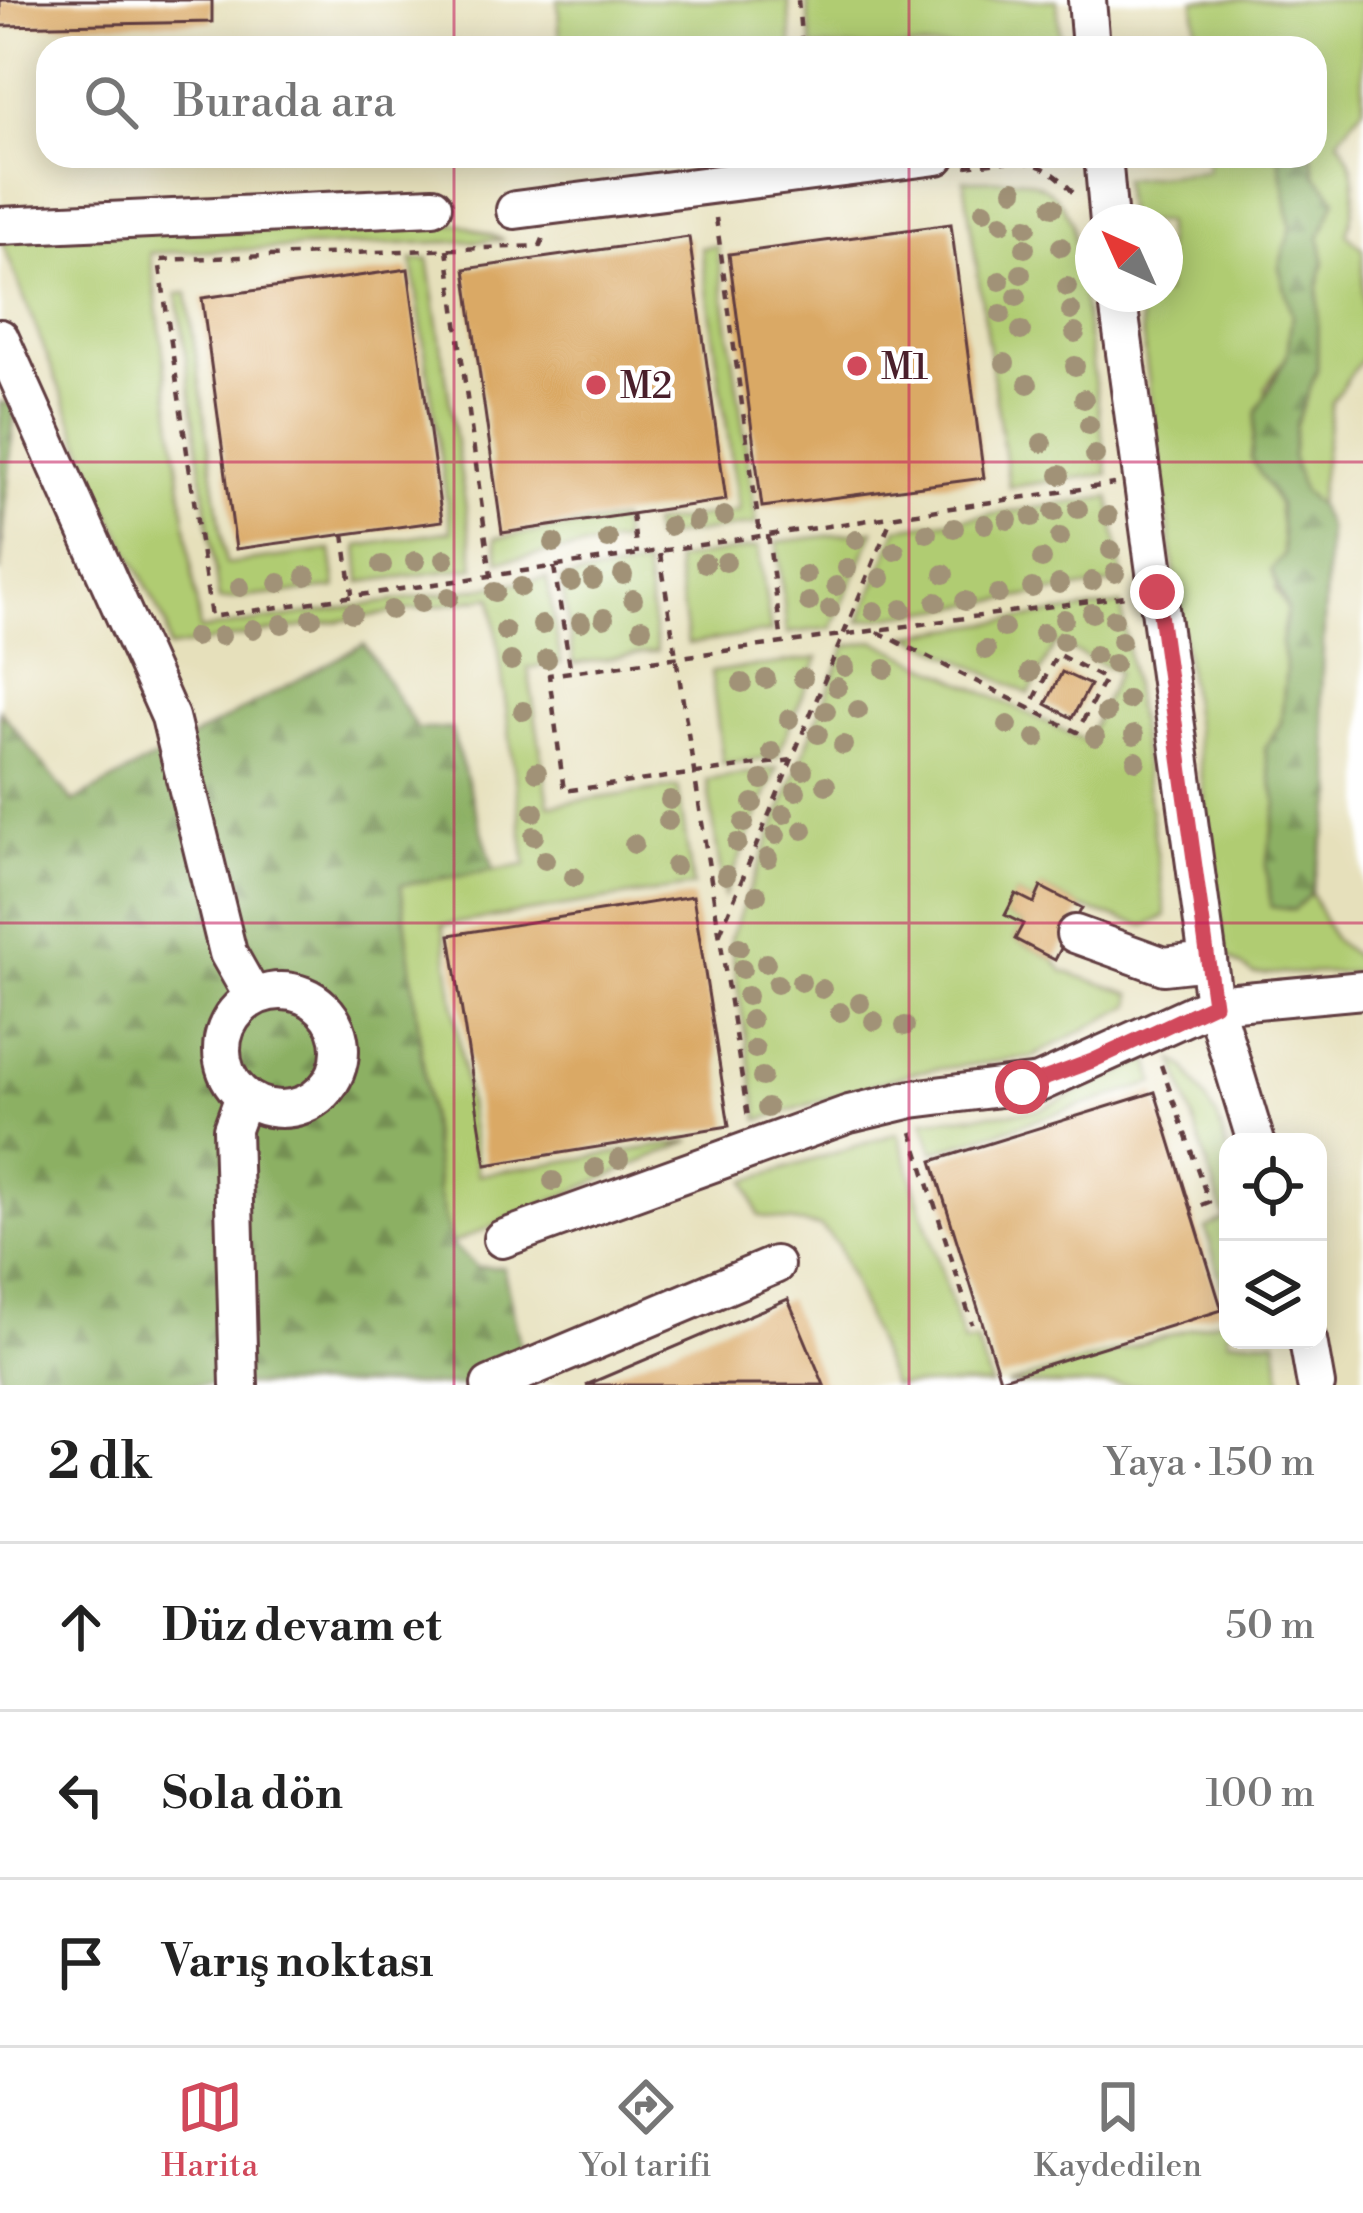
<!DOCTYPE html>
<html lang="tr">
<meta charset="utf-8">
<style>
body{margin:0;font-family:"Libre Bodoni",serif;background:#f2f2f2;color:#222}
.controls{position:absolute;right:36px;bottom:36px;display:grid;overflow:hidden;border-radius:24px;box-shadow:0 6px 30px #0003}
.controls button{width:108px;height:108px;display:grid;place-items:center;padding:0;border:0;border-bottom:3px solid #e0e0e0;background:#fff;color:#222;font:60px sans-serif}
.compass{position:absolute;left:1075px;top:204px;width:108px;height:108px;border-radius:50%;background:#fff;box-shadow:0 6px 30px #0003;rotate:315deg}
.stop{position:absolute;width:36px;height:36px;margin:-27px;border:9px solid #d1495b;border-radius:50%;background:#fff}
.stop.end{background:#d1495b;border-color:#fff;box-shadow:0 3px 12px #0008}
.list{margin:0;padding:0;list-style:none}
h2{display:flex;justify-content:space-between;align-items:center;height:156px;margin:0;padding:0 48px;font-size:51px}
h2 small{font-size:39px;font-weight:400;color:#767676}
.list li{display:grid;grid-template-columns:78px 1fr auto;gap:36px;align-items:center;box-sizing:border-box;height:168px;padding:0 48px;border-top:3px solid #e0e0e0}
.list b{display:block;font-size:45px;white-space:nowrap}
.list em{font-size:39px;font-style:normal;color:#767676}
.icon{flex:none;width:66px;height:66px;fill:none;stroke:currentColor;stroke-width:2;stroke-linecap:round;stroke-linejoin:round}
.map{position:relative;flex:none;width:1363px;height:1385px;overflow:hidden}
.search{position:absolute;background:#fff;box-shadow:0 6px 30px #0003;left:36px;right:36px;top:36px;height:132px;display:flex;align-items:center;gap:30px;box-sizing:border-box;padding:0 42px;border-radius:36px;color:#767676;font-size:45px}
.sheet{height:660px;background:#fff}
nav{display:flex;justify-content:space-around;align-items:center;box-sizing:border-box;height:168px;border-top:3px solid #e0e0e0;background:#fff;font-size:33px;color:#767676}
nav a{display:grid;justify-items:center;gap:6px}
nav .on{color:#d1495b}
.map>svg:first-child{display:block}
.green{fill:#b0cc72;stroke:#7d764e;stroke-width:3}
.forest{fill:url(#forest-firs);stroke:#6b6848;stroke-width:3}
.building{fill:#daa965}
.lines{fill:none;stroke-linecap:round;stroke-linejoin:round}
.minor-casing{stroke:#613c41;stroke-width:42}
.path{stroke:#613c41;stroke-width:4.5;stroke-dasharray:9 9;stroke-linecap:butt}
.minor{stroke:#fff;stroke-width:36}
.tree{fill:#a19277}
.route{stroke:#d1495b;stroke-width:15}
.grid{fill:none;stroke:#c2185b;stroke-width:3;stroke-opacity:0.55}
.poi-dot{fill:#d1495b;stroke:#fff;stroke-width:4.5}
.labels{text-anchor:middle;stroke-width:9;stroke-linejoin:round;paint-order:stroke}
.poi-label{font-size:36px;fill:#4a1f2b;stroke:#fff;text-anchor:start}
</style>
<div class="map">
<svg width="1363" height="1385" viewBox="0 0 1363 1385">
<defs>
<pattern id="forest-firs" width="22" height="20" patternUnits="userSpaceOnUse" patternTransform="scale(3)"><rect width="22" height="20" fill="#8cb064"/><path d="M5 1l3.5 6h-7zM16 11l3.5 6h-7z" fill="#748f53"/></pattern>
</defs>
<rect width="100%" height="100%" fill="#fff"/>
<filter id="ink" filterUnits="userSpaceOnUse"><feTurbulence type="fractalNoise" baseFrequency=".00833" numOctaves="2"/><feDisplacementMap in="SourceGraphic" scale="24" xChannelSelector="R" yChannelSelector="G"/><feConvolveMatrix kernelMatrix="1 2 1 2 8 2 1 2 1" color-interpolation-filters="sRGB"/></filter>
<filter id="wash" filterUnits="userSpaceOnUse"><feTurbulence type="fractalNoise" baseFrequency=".004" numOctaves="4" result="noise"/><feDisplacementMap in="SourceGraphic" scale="48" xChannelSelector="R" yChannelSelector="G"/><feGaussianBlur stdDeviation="2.7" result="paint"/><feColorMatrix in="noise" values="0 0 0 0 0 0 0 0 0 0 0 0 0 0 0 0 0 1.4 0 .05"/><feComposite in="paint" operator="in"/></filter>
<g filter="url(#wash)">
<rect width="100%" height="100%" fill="#e6e0bb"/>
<path class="green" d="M558,0h230l4,48h-232z
M807,0h250l4,48h-249z
M1194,0h169v107l-25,32c21,29 20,62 9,95l16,15v108l-31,45 -14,103 -16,-15 -10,-34 4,-32 21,-54 1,-83 6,-26 -4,-24 16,-38 -21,-25 -3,-18 3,-108h-117z
M1207,156h72l12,72 -12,39 13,47 -5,42 -22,32 19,167 -8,34 11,20 -6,34 5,26 -5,54 -17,25 13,56 -11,61 28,45 17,-17 23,47 20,15 9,17 -109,2 -26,-17 -5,-21 -86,-642h28v-72h-38l-5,-43 85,-8z
M1020,179c29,6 41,18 52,45l36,250 -99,13 -45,-307z
M461,224l43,16 -354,13 50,377 347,-52 14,85 -33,5 21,137 129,-18 15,99 -250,39 35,250 213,-34 -240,103 -12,-47 -38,-313 125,-19 -34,-268 -323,51 -3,-24 -62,-122 -104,-266z
M717,246l40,278 -103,15 -3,-15 88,-13 -38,-263z
M428,259l47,309 -114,14 -3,-36 93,-15 -39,-271z
M187,293l39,271 105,-14 5,38 -117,12 -42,-306z
M1110,497l13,85 -263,39 38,-93z
M620,520l3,22 -124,19 -4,-23z
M874,530l-42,98 -45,5 -10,-91z
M758,547l13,85 -83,12 -13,-84z
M645,566l12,85 -83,13 -13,-85z
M1121,604l45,312 -21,10 -63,-18 -40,-20 -8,15 -18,-9 -10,21 17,9 -8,15 40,21 8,11 69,23v11l-101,52 -116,15 -156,48 -29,-181 116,-293 29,-5 211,100 32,-69 -62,-29 -27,51 -120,-59z
M818,658l-41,99 -54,7 -12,-92z
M777,768l-53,128 -17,-116z
M1149,1060l6,23 -222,69 -10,-32 116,-10z
M1174,1060l12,8 32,51 10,35v153l-22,-79 19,-9z
M898,1133l66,210 12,-2 15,44h-99l-54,-140 -17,-18 -62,-11 -13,-35z
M1228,1317v23h48l6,45h-275z"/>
<path class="forest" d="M1279,156h33l3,18 21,25 -16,38 4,24 -6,26 -1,83 -21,54 -4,32 10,34 16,15 10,24 -7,168 14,98 -24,98 -17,17 -23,-3 -5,-43 11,-60 -13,-56 17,-25 5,-54 -5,-26 6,-34 -16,-39 13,-15 -5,-50 -28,-46 5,-46 31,-57 5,-41 -13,-48 12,-40z
M0,402l15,2 -15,169z
M364,644l53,85h34l43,141 -93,15 38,312 12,47 26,23h26l26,118h-529v-675l73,92z"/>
<g id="blocks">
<path class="building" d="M0,0h212v22l-212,4z
M951,224l33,254 -222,29 -33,-253z
M689,237l37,263 -224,33 -37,-264z
M408,269l34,252 -206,28 -34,-251z
M1062,672l28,13 -18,33 -26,-14z
M1041,887l41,21 -27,52 -40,-21 8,-15 -18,-9 11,-21 18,9z
M693,896l36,230 -243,39 -36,-230z
M1155,1092l67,218 -222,69 -68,-218z
M788,1299l36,86h-238z"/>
</g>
</g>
<g filter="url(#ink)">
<use href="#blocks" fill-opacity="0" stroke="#613c41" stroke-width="3"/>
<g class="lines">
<g class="minor-casing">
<path id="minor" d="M1087,0l4,48
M1103,156l6,66
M515,210l422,-54
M0,226l433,-20
M1117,294l97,710 42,138
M0,338l170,379 58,236 25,44
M1075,934l89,32 44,-5
M222 1050a59 59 0 1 1 118 0a59 59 0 1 1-118 0Z
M502,1239l347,-125 63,-15 127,-16 175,-79 149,-14
M1308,1340l8,45
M239,1385l-7,-256 12,-33
M490,1385l285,-120"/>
</g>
<path class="path" d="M798,0l4,48
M966,166c46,-6 77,-12 108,28
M716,218l44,316
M543,239l-3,7 -381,14 52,357 903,-133
M1087,245l5,30
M447,249l44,327
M632,514l5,40
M344,534l8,60
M768,535l14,108
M660,554l88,563
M554,567l17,106
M878,632l199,100 28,-53 -48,-25 -27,54
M792,760l-228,31 -15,-116 577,-79
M720,933l172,-416
M1161,1065l48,137 -18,7
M912,1132l60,192"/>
<use href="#minor" class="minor"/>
</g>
<g class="tree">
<circle cx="1014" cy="190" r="10"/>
<circle cx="1053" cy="207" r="10"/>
<circle cx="984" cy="211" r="10"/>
<circle cx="1002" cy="223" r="10"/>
<circle cx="1027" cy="227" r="10"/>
<circle cx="1061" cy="247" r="10"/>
<circle cx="1025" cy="248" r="10"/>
<circle cx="1021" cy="274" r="10"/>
<circle cx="1000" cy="281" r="10"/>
<circle cx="1067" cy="287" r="10"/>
<circle cx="1017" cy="297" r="10"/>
<circle cx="1071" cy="311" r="10"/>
<circle cx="1001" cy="314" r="10"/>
<circle cx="1021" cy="331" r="10"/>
<circle cx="1075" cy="333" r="10"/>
<circle cx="1005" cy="363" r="10"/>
<circle cx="1075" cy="366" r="10"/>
<circle cx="1028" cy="384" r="10"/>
<circle cx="1084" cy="399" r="10"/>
<circle cx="1089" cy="425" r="10"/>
<circle cx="1042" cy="443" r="10"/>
<circle cx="1095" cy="455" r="10"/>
<circle cx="1060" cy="475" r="10"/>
<circle cx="1078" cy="509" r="10"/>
<circle cx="1054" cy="512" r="10"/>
<circle cx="724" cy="516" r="10"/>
<circle cx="1108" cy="516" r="10"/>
<circle cx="1032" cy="517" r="10"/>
<circle cx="1008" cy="520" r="10"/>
<circle cx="696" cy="521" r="10"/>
<circle cx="985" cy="524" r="10"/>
<circle cx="670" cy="526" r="10"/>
<circle cx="954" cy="528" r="10"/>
<circle cx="927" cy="533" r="10"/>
<circle cx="1060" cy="537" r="10"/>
<circle cx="608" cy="539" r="10"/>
<circle cx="856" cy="540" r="10"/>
<circle cx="554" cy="543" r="10"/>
<circle cx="1111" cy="550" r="10"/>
<circle cx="895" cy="551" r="10"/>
<circle cx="445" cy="559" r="10"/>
<circle cx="1042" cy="559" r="10"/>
<circle cx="415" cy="561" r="10"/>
<circle cx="726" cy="562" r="10"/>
<circle cx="705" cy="563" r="10"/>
<circle cx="382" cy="565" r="10"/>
<circle cx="847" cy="568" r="10"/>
<circle cx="1115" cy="573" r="10"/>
<circle cx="944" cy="574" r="10"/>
<circle cx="623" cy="575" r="10"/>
<circle cx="806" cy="575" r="10"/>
<circle cx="306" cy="576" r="10"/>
<circle cx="881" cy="578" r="10"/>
<circle cx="593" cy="580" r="10"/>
<circle cx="1092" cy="581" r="10"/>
<circle cx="571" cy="582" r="10"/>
<circle cx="279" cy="583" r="10"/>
<circle cx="1059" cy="584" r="10"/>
<circle cx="836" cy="586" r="10"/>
<circle cx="240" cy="587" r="10"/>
<circle cx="521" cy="587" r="10"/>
<circle cx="1032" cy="588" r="10"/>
<circle cx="495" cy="592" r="10"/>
<circle cx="998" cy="594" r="10"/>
<circle cx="449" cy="597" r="10"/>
<circle cx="633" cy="599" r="10"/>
<circle cx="965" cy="601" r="10"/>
<circle cx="809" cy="602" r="10"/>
<circle cx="936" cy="602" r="10"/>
<circle cx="421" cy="603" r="10"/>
<circle cx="830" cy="609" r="10"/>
<circle cx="902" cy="609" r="10"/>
<circle cx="391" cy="610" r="10"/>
<circle cx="874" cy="611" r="10"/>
<circle cx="352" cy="613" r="10"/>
<circle cx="1092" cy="613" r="10"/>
<circle cx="312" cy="618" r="10"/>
<circle cx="604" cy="618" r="10"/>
<circle cx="1064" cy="619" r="10"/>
<circle cx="1114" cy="619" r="10"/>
<circle cx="581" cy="622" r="10"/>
<circle cx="282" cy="624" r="10"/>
<circle cx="542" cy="625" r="10"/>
<circle cx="642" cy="628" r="10"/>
<circle cx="1004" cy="628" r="10"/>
<circle cx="253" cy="629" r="10"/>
<circle cx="505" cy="631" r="10"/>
<circle cx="1043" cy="633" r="10"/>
<circle cx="221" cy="636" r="10"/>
<circle cx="195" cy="637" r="10"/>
<circle cx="1063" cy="641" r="10"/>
<circle cx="1121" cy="641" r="10"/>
<circle cx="986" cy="650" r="10"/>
<circle cx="1095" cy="655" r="10"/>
<circle cx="547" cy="659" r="10"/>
<circle cx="511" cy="661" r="10"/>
<circle cx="1114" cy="664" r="10"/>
<circle cx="845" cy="667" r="10"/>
<circle cx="885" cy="669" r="10"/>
<circle cx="1030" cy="672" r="10"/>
<circle cx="803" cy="678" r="10"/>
<circle cx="766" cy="679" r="10"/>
<circle cx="742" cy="683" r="10"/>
<circle cx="837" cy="687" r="10"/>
<circle cx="1128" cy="700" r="10"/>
<circle cx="858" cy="710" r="10"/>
<circle cx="523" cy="711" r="10"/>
<circle cx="826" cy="711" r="10"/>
<circle cx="1106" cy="713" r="10"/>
<circle cx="789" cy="719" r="10"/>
<circle cx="1008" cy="725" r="10"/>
<circle cx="818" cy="734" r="10"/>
<circle cx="1134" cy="735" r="10"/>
<circle cx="1095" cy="737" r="10"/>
<circle cx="1036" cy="738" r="10"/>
<circle cx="843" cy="745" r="10"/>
<circle cx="772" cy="752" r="10"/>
<circle cx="1136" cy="761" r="10"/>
<circle cx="803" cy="770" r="10"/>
<circle cx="537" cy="772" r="10"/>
<circle cx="762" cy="780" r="10"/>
<circle cx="826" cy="785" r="10"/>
<circle cx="796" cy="791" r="10"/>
<circle cx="670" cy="800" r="10"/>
<circle cx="753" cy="803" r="10"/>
<circle cx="534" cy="812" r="10"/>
<circle cx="784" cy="814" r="10"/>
<circle cx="668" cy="821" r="10"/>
<circle cx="744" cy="823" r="10"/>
<circle cx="803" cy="830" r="10"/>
<circle cx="776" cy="835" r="10"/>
<circle cx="534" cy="836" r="10"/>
<circle cx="737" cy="843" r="10"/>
<circle cx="634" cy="844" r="10"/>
<circle cx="768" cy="858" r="10"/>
<circle cx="545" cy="860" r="10"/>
<circle cx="675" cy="866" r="10"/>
<circle cx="726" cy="875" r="10"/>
<circle cx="574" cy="877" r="10"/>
<circle cx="757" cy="895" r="10"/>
<circle cx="739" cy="947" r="10"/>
<circle cx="766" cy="963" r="10"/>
<circle cx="742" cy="969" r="10"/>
<circle cx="801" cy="982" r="10"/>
<circle cx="777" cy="984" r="10"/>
<circle cx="822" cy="989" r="10"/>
<circle cx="747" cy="996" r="10"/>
<circle cx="860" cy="1003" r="10"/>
<circle cx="840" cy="1012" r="10"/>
<circle cx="751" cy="1020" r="10"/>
<circle cx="874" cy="1021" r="10"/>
<circle cx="905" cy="1026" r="10"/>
<circle cx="755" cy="1049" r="10"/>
<circle cx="762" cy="1077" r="10"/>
<circle cx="767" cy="1108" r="10"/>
<circle cx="619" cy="1159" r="10"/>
<circle cx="595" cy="1168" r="10"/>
<circle cx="553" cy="1181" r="10"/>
</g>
</g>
<g class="lines" filter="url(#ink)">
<path class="route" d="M1022,1087l70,-26 122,-57 -57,-412"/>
</g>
<path class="grid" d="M454,0v48M909,0v48M454,156v1229M909,156v1229M0,462h1363M0,923h1363"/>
<g class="poi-dot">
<circle cx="857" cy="366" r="12"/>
<circle cx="596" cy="385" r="12"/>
</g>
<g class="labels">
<g class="poi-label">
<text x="881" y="379">M1</text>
<text x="620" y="398">M2</text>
</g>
</g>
</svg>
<div class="controls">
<button><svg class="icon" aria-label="locate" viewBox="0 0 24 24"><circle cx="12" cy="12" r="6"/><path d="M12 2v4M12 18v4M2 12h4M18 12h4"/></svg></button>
<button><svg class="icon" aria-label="layers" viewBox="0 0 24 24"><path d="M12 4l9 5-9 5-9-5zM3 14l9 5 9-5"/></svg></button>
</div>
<svg class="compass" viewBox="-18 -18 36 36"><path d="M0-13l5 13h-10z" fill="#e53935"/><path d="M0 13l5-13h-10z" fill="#767676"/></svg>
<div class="stop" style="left:1022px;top:1087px"></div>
<div class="stop end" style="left:1157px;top:592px"></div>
<div class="search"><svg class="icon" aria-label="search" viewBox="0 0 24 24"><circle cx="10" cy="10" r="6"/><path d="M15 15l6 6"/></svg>Burada ara</div>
</div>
<section class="sheet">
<h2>2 dk<small>Yaya · 150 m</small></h2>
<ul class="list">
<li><svg class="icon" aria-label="ahead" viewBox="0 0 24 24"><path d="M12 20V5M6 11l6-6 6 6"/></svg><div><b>Düz devam et</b></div><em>50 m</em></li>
<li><svg class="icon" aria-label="left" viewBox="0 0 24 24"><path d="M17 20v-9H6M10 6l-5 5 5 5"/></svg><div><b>Sola dön</b></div><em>100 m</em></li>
<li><svg class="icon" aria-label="arrive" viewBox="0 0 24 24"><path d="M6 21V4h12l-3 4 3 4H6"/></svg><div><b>Varış noktası</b></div></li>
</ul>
</section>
<nav>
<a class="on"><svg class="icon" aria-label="map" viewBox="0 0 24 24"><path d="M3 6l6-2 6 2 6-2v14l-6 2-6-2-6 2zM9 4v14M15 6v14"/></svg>Harita</a>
<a><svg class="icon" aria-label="directions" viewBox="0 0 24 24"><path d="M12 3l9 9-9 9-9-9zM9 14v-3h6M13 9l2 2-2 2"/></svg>Yol tarifi</a>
<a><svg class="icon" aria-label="saved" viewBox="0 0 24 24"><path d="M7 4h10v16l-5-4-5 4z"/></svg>Kaydedilen</a>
</nav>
